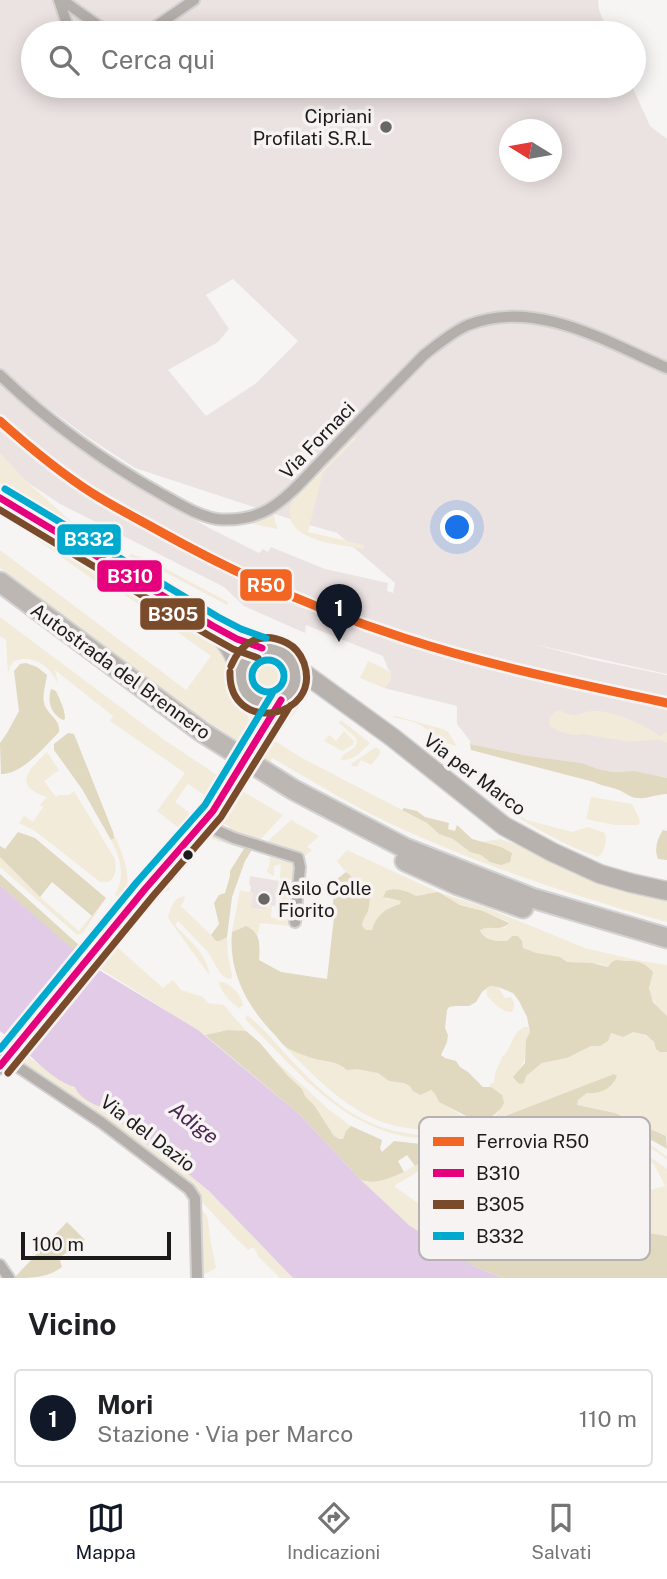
<!DOCTYPE html>
<html lang="it">
<meta charset="utf-8">
<style>
body{margin:0;font-family:"Public Sans",sans-serif;background:#f2f2f2;color:#202124}
.compass{position:absolute;left:499px;top:119px;width:63px;height:63px;border-radius:50%;background:#fff;box-shadow:0 4px 18px #0003;rotate:281deg}
.scale{position:absolute;left:21px;bottom:18px;width:150px;box-sizing:border-box;padding-left:7px;border:4px solid #1c1a1a;border-top:0;font-size:19px;line-height:24px;white-space:nowrap;color:#1c1a1a;-webkit-text-stroke:5px #f8f3f3;paint-order:stroke}
.you{position:absolute;left:458px;top:528px;width:24px;height:24px;margin:-18px;border:5px solid #fff;border-radius:50%;background:#1a73e8;box-shadow:0 0 0 10px #1a73e833}
.badge{display:grid;place-items:center;width:46px;height:46px;border-radius:50%;background:#111827;color:#fff;font-size:23px;font-weight:700}
.pin{position:absolute;translate:-50% -58px;filter:drop-shadow(0 2px 4px #0008)}
.pin::after{content:'';position:absolute;top:37px;width:24px;height:21px;background:inherit;clip-path:polygon(0 0,100% 0,50% 100%)}
.list{margin:0;padding:0;list-style:none}
h2{display:flex;justify-content:space-between;align-items:center;height:91px;margin:0;padding:0 28px;font-size:30px}
h2 small{font-size:23px;font-weight:400;color:#757577}
.list li{display:grid;grid-template-columns:46px 1fr auto;gap:21px;align-items:center;box-sizing:border-box;height:98px;margin:0 14px 14px;padding:0 14px;border:2px solid #e0e0e0;border-radius:7px}
.list b{display:block;font-size:26px;white-space:nowrap}
.list p{margin:0;font-size:23px;white-space:nowrap;color:#757577}
.list em{font-size:23px;font-style:normal;color:#757577}
.icon{flex:none;width:38px;height:38px;fill:none;stroke:currentColor;stroke-width:2;stroke-linecap:round;stroke-linejoin:round}
.map{position:relative;flex:none;width:667px;height:1278px;overflow:hidden}
.search{position:absolute;background:#fff;box-shadow:0 4px 18px #0003;left:21px;right:21px;top:21px;height:77px;display:flex;align-items:center;gap:18px;box-sizing:border-box;padding:0 24px;border-radius:38px;color:#757577;font-size:26px}
.sheet{height:203px;background:#fff}
nav{display:flex;justify-content:space-around;align-items:center;box-sizing:border-box;height:98px;border-top:2px solid #e0e0e0;background:#fff;font-size:19px;color:#757577}
nav a{display:grid;justify-items:center;gap:4px}
nav .on{color:#111827}
.map>svg:first-child{display:block}
.built{fill:#ebe3e2;fill-rule:evenodd}
.green{fill:#f2ebd9;fill-rule:evenodd}
.forest{fill:#e0d8bf}
.water{fill:#e1cbe7}
.lines{fill:none;stroke-linecap:round;stroke-linejoin:round}
.minor-casing{stroke:#d3d2d2;stroke-width:14}
.secondary-casing{stroke:#d3d2d2;stroke-width:19}
.primary-casing{stroke:#d3d2d2;stroke-width:21}
.motorway-casing{stroke:#d3d2d2;stroke-width:23}
.minor{stroke:#b5afab;stroke-width:10}
.secondary{stroke:#beb8b5;stroke-width:16}
.primary{stroke:#b7b2ae;stroke-width:18}
.motorway{stroke:#bcb7b3;stroke-width:19}
.secondary-bridge-casing{stroke:#d3d2d2;stroke-width:19;stroke-linecap:butt}
.secondary-bridge{stroke:#beb8b5;stroke-width:16}
.bus-1-casing{stroke:#f8f3f3;stroke-width:12}
.bus-2-casing{stroke:#f8f3f3;stroke-width:12}
.bus-3-casing{stroke:#f8f3f3;stroke-width:12}
.bus-1{stroke:#e5007d;stroke-width:7}
.bus-2{stroke:#7a4b2a;stroke-width:7}
.bus-3{stroke:#00a9ce;stroke-width:7}
.rail-1-casing{stroke:#f8f3f3;stroke-width:14}
.rail-1{stroke:#f26522;stroke-width:9}
.poi-dot{fill:#696666;stroke:#f8f3f3;stroke-width:2.5}
.bus-dot{fill:#1c1a1a;stroke:#f8f3f3;stroke-width:2.5}
.labels{text-anchor:middle;stroke-width:7;stroke-linejoin:round;paint-order:stroke}
.poi-label{font-size:19px;fill:#1c1a1a;stroke:#f8f3f3;text-anchor:end}
.street-label{font-size:19px;fill:#1c1a1a;stroke:#f8f3f3}
.water-label{font-size:21px;font-style:italic;fill:#4b2657;stroke:#f8f3f3}
.key{fill:#f8f3f3;stroke:#b6b2b2;stroke-width:2}
.key-label{font-size:19px;fill:#1c1a1a}
.line-badge{stroke:#f8f3f3;stroke-width:2.5}
.badge-label{font-size:19px;text-anchor:middle;font-weight:bold;fill:#fff}
</style>
<div class="map">
<svg width="667" height="1278" viewBox="0 0 667 1278">
<rect width="100%" height="100%" fill="#f7f4f4"/>
<path class="built" d="M0,0h598l1,10 10,23h-576v53h599l18,40 17,13v535l-134,-30 61,16 73,15v103l-32,-7 -22,1 -15,-3 -16,-6 -53,-7 -59,-12v-3l-13,-17v-18l-73,-18 5,-6 2,-10 -3,-3 -5,-13 -77,-31 -1,8 -61,-27 -20,-19 -164,-83 -33,-22 -27,-28v-72l51,44 37,28 51,34 70,40 50,25 4,-4 5,3 3,-5 54,22 63,14 -1,8 6,2 2,-10 -58,-50 -41,-12 -161,-53 -49,-32 -74,-55 -12,-12zM510,130h42v42h-42zM233,279l65,62 -43,43 -49,32 -38,-46 50,-28 11,-13 -23,-34z
M250,876l29,5 -4,25 -8,-1 -1,5 -16,-2 3,-15h-3l1,-7 -2,-1z"/>
<path class="green" d="M354,437l2,2 -33,33 -15,60 57,13 -2,4c-24,-5 -78,-7 -73,-41 1,-6 5,-10 7,-15z
M0,454l27,28 72,64 -99,-63z
M0,506l215,131 13,24 2,29 16,21 5,15 51,32 125,65 12,11 14,5 17,13 11,3 9,7 11,-15 -20,-5 19,-3 18,6 71,34 32,12 46,10v21c-95,-27 -188,-57 -278,-99 -40,-19 -78,-43 -117,-65l-2,4 -5,-3 -73,-48 -192,-143v-18l186,140 25,-34 -97,-69 -5,4 -109,-78z
M274,512l1,10 3,7 -30,-6z
M132,554l23,9 73,39 -1,3 -83,-44 -14,-4 -1,-2z
M0,617l163,122 60,40 -10,16 -7,1 -18,-12 -13,18 16,12 -11,15 -23,-18 28,-38 -75,-52 3,-5 -58,-46 3,14c-8,-18 -24,-30 -44,-23l-4,5 -2,8 -2,-34 -6,-4z
M270,653l17,14c0,25 -11,33 -34,24l-7,-18 3,-11z
M368,661l23,11 -1,10 -6,6 -24,-10z
M301,702c-5,13 -13,20 -26,24 4,-12 13,-21 26,-24z
M559,710c21,11 18,1 36,1 7,0 16,2 22,4 10,3 21,8 30,13 6,3 8,6 14,8l6,-4v11l-8,-4 -29,3 -47,-8c-9,3 -25,-2 -33,-8l-1,-5 4,-8z
M396,716l47,13 5,3 9,14 -12,-3 -6,14c-6,-6 -6,-12 -8,-20 -4,-15 -27,-17 -39,-20z
M341,720l29,23c-8,8 -16,18 -29,17l1,-4 13,-9 2,-5 -2,-5 -16,-14z
M344,731l10,10 -1,4 -11,6 -18,-10 5,-6 7,6z
M376,747l4,3v4l-9,11 -10,-5 -4,7 -5,-1 -1,-2z
M47,752l12,18 -15,11 12,16 3,-2h11l4,-4 41,68c1,9 2,18 -7,23h-8l-65,-51 -16,-8 5,-7 9,6 10,-15 -3,-2 7,-8c-36,-12 -18,-27 0,-45z
M237,788l46,27 -24,26 -24,-7 -7,-4 1,-4 -5,-2 -2,3 -8,-3z
M591,797l41,7 7,14 1,5 -3,2h-23l-28,-6z
M497,803l30,17 45,12 16,-5 17,6c2,8 0,20 -7,24 -37,-13 -69,-32 -101,-54z
M291,820l28,16 -12,11 5,3 -7,6 -39,-13z
M113,832c10,22 21,46 10,70 -3,8 -11,16 -16,23l-4,-3 -6,7 3,4 -20,22v-9l31,-42 6,-1 1,-5 -3,-4c11,-17 5,-37 -4,-54l3,-2z
M206,833l39,14 -1,2 -36,-11 -42,44 4,7 -4,3 -6,-11z
M347,850l91,42 49,16 98,40 51,12 31,5v51c-10,-11 -22,-20 -16,-36l-51,-16 -33,-2 -7,-5h-9l-23,-5 -5,-4 -5,-12h-6l-5,5c-10,0 -22,0 -27,-11l6,-3 19,1 4,-6 -26,-11 -60,-17 -7,2c-9,-5 -23,-11 -32,-2l3,5 14,2 -1,3c-14,4 -24,12 -28,26h-6l-4,-3c1,-9 5,-14 7,-22 1,-5 0,-11 0,-17 -14,-5 -23,-15 -32,-27z
M0,857l40,40 39,34 27,-33 -23,35 -6,2 -77,-68z
M269,857l22,6 4,6 -1,11 -14,-1 1,-15 -7,2v10l-7,-4 3,-9z
M283,881l11,2 -2,15 -3,8h-4l-4,-3z
M240,890l13,3 -2,15 14,2 1,-5 6,1 -1,11 13,4 8,-8 -2,13 -30,-3 -2,12 -7,-7 -5,-2 -14,6z
M184,896l1,3 -4,7 32,31 7,4 7,-4 1,18 4,21 -1,3 -5,-1 -6,-5 -12,-21 -30,-31 -3,4c15,16 32,29 35,51l-42,-58c2,-9 5,-20 16,-22z
M108,939l55,49 10,-8 8,10 22,7 5,6 16,2 22,26 -18,-1 -23,5 -115,-73z
M219,981c12,3 22,12 24,24l-4,3c-8,-5 -20,-18 -20,-27z
M492,986l6,1 7,11 6,-1c4,6 4,9 1,15 -11,0 -18,-9 -25,-16l-1,-8z
M247,1015c17,13 31,31 46,47 29,31 63,62 107,70 18,4 36,3 54,4 -11,5 -25,3 -37,2 -75,-8 -121,-69 -171,-118l-1,-2z
M524,1027h4l2,5c-6,13 -1,26 -11,37l7,7 16,-13 25,-5 24,-12h9l11,-13 12,4 10,-5c16,4 19,6 27,20h7v84l-52,-23 -39,-8 2,-5 9,-7c12,2 18,-3 27,-10v-9l-115,45 -4,2 1,3 -23,4 18,-8 8,-8 -8,-25h-1v-3l4,-2c0,-10 5,-16 8,-25 10,-8 9,-24 22,-30z
M285,1047l21,9 72,17 11,8 15,2 6,3 21,4 17,17 13,8 15,6h6c-14,6 -22,6 -36,8 -75,7 -112,-33 -161,-82z
M24,1050l7,9 44,27 2,6 61,37 14,20 17,6 7,11 12,8 21,17 84,87h-13l-22,-22 -4,-9 -6,3c-30,-28 -55,-62 -87,-87 -47,-37 -97,-69 -145,-103z
M275,1060l53,49 23,17 -5,5 -3,8h-4l-5,-3 -20,-31 -9,-9 -3,-7 -14,-13z
M573,1124c32,2 69,11 94,33v3c-22,-20 -55,-30 -84,-33 -9,0 -18,1 -27,2 -29,2 -58,4 -86,8l-1,-1 4,-2 20,-3z
M560,1133c38,-1 78,12 107,36v67l-25,-4 -17,1 -6,-24 -156,51 -53,-34 -49,-46 6,2 37,-10 35,-22v-4zM563,1137h15l43,10 33,17 11,22 -193,56 -78,-56 62,-37z
M200,1209l6,5 2,6 2,18 6,30 -18,10z"/>
<path class="forest" d="M132,565l8,2 81,49 7,7z
M26,663l11,4 10,8c-1,9 -5,19 -3,28 3,12 17,16 15,29 -14,14 -37,43 -58,42l-1,-31 7,-10 12,-22 -5,-40 6,-7z
M51,689l5,2c4,9 9,18 9,28l-2,1c-12,-6 -16,-18 -12,-31z
M68,733l6,1 39,98 1,6 -3,2 -29,-51 -28,-39v-6z
M470,744l59,12 53,7 16,6 15,3 22,-1 32,7v16c-10,0 -19,5 -29,4 -9,0 -14,-7 -22,-9 -8,-3 -15,-3 -22,-7l-123,-32z
M404,808l13,3 8,6 24,6 -1,6 7,2 2,-6 15,14 29,8 11,6 -2,9 -9,3 -11,-3 -9,-7 -11,-3 -17,-13 -14,-5 -12,-11 -25,-13z
M663,830l4,1v29l-9,-1c-4,-10 -1,-20 5,-29z
M18,832l17,6 71,60 -14,18 -40,-34 -12,15 -40,-40v-11l5,3z
M245,847l8,1 -8,13 -13,36 -5,40 -7,4h-4l-5,-6 8,-11 -5,-21 5,-8 6,-2 5,-17v-5z
M346,872l15,13 8,3c1,8 1,16 -1,23 -3,6 -5,8 -6,15l4,4h6c4,-15 14,-22 28,-26l1,-3 -18,-4 3,-6c10,-4 21,0 30,5l22,-4 22,13 23,6 26,12c-9,10 -19,1 -29,7 4,11 17,11 27,11l5,-5h6l4,5 1,7 13,5 24,4 7,5 25,1 16,4c6,-10 10,-6 20,-6 11,0 17,2 25,11l-4,16 4,14 14,14v36h-7l-4,-3 -2,-7 -8,-7 -13,-3 -10,5 -12,-4 -3,8 -8,5h-9l-24,12 -25,5 -16,13 -2,7 -4,1 -3,-2 -4,-5 12,-14 1,-23 4,-8 -3,-15 -8,-16 -6,-8 -15,-6 -6,-1 -4,1 -6,5 -6,10 -7,4h-14l-6,1 -2,3 -2,18 3,7 -1,7 -6,13 4,3 11,3 4,6 8,5 15,15h8l11,8 2,8c-5,11 -16,17 -28,18l-37,-19 -4,-8 -4,-4 -11,5 -7,-4 -3,-5 -6,-3 -15,-2 -11,-8 -21,-4 -10,1c-10,-9 -19,-8 -31,-11 -9,-2 -17,-6 -25,-9 -7,-3 -11,-9 -16,-15 -27,-27 -47,-63 -43,-103l14,-6c15,6 14,19 13,34l22,12 46,7 7,-62 -1,-15 4,-23z
M0,874l80,72v9l1,3 -81,-73z
M228,1030l18,1 14,12 28,33 14,13 3,7 9,9 20,31 5,3h4l3,-8 5,-5 31,14 -2,8 2,4 12,-11 45,5v4l-24,16 -8,-11 -9,6 6,11c-15,6 -27,13 -43,8l-63,-67 -93,-78z
M614,1074l3,2c-4,12 -18,19 -30,17l-9,7 -1,5 38,8 51,23 1,13c-40,-25 -76,-32 -122,-28 -16,1 -34,7 -49,3l-1,-2 3,-3z
M619,1209l6,24 17,-1 25,4v42h-164l-28,-11 -12,-7z
M67,1222l18,18 -26,18 3,9c-15,11 -30,11 -48,11z"/>
<path class="water" d="M0,885l89,79 109,66 100,83 63,67 49,46 65,41 28,11h-210l-84,-87 -21,-17 -12,-8 -7,-11 -17,-6 -12,-11 -3,-9c-13,-6 -25,-4 -32,-21 -10,-2 -27,-11 -30,-21 -20,-5 -42,-29 -57,-43 -6,-5 -12,-8 -18,-13z"/>
<g class="lines">
<g class="minor-casing">
<path id="minor" d="M59,0l7,21 2,12
M62,0l40,28 11,5
M146,33l48,-33
M0,375c50,48 103,86 163,120 17,9 35,21 54,24 16,2 37,-1 52,-10 22,-13 40,-36 58,-54 32,-34 65,-67 97,-100 14,-11 28,-23 44,-30 67,-27 139,17 199,43
M202,824l32,14 64,20 2,9 -5,55
M6,1059l96,64 87,66 6,9 2,80
M0,1265l9,13"/>
</g>
<g class="secondary-casing">
<path id="secondary" d="M261,731l20,-31
M0,1066l145,-177 52,-59 23,-30"/>
</g>
<g class="primary-casing">
<path id="primary" d="M0,498l213,128 24,13 25,9
M217,631c6,8 12,15 16,23 2,4 5,10 6,15 1,3 1,8 1,11 2,13 14,23 27,23 9,1 18,-4 23,-12 24,-34 -37,-65 -50,-20
M294,666l98,71 112,89 48,26 48,22 31,9 36,8"/>
</g>
<g class="motorway-casing">
<path id="motorway" d="M0,582l202,150 92,58 111,58 127,50 135,40
M405,861l53,24 65,23"/>
</g>
<use href="#minor" class="minor"/>
<use href="#secondary" class="secondary"/>
<use href="#primary" class="primary"/>
<use href="#motorway" class="motorway"/>
<g class="secondary-bridge-casing">
<path id="secondary-bridge" d="M220,800l34,-54 7,-15"/>
</g>
<use href="#secondary-bridge" class="secondary-bridge"/>
<g class="bus-1-casing">
<path id="bus-1" d="M0,498l213,128 24,13 25,9
M0,1066l145,-177 68,-78 68,-111"/>
</g>
<g class="bus-2-casing">
<path id="bus-2" d="M0,510l208,125 25,14 25,9
M230,672c-2,64 93,47 74,-9 -3,-8 -9,-16 -17,-20 -26,-13 -46,-1 -56,23
M8,1073l145,-177 68,-79 69,-111"/>
</g>
<g class="bus-3-casing">
<path id="bus-3" d="M5,489l213,128 23,12 25,9
M252 676a16 16 0 1 1 32 0a16 16 0 1 1-32 0Z
M0,1049l137,-167 68,-77 67,-111"/>
</g>
<use href="#bus-1" class="bus-1"/>
<use href="#bus-2" class="bus-2"/>
<use href="#bus-3" class="bus-3"/>
<g class="rail-1-casing">
<path id="rail-1" d="M0,421c29,26 59,51 92,72 22,14 46,26 69,39 77,43 159,79 243,106 86,28 175,46 263,65"/>
</g>
<use href="#rail-1" class="rail-1"/>
</g>
<g class="poi-dot">
<circle cx="386" cy="127" r="7"/>
<circle cx="264" cy="899" r="7"/>
</g>
<circle class="bus-dot" cx="188" cy="855" r="6"/>
<g class="labels">
<g class="poi-label">
<text x="372" y="123">Cipriani<tspan x="372" dy="22">Profilati S.R.L</tspan></text>
<text x="278" y="895" text-anchor="start">Asilo Colle<tspan x="278" dy="22">Fiorito</tspan></text>
</g>
<g class="street-label">
<text transform="translate(317 440) rotate(-46)" y="7">Via Fornaci</text>
<text transform="translate(121 671) rotate(36)" y="7">Autostrada del Brennero</text>
<text transform="translate(475 774) rotate(37)" y="7">Via per Marco</text>
<text transform="translate(148 1133) rotate(37)" y="7">Via del Dazio</text>
</g>
<g class="water-label">
<text transform="translate(194 1123) rotate(37)" y="7">Adige</text>
</g>
</g>
<rect x="419" y="1117" width="231" height="143" rx="10" class="key"/>
<rect x="433" y="1137" width="31" height="9" fill="#f26522"/>
<rect x="433" y="1169" width="31" height="8" fill="#e5007d"/>
<rect x="433" y="1200" width="31" height="9" fill="#7a4b2a"/>
<rect x="433" y="1232" width="31" height="8" fill="#00a9ce"/>
<g class="key-label">
<text x="476" y="1148">Ferrovia R50</text>
<text x="476" y="1180">B310</text>
<text x="476" y="1211">B305</text>
<text x="476" y="1243">B332</text>
</g>
<g class="line-badge">
<rect x="56" y="523" width="66" height="33" rx="7" fill="#00a9ce"/>
<rect x="96" y="559" width="67" height="34" rx="7" fill="#e5007d"/>
<rect x="239" y="568" width="54" height="34" rx="7" fill="#f26522"/>
<rect x="139" y="597" width="67" height="34" rx="7" fill="#7a4b2a"/>
</g>
<g class="badge-label">
<text x="89" y="546">B332</text>
<text x="130" y="583">B310</text>
<text x="266" y="592">R50</text>
<text x="173" y="621">B305</text>
</g>
</svg>
<svg class="compass" viewBox="-18 -18 36 36"><path d="M0-13l5 13h-10z" fill="#e53935"/><path d="M0 13l5-13h-10z" fill="#757577"/></svg>
<div class="scale">100 m</div>
<div class="you"></div>
<div class="pin badge" style="left:339px;top:642px">1</div>
<div class="search"><svg class="icon" aria-label="search" viewBox="0 0 24 24"><circle cx="10" cy="10" r="6"/><path d="M15 15l6 6"/></svg>Cerca qui</div>
</div>
<section class="sheet">
<h2>Vicino<small></small></h2>
<ul class="list">
<li><span class="badge">1</span><div><b>Mori</b><p>Stazione · Via per Marco</p></div><em>110 m</em></li>
</ul>
</section>
<nav>
<a class="on"><svg class="icon" aria-label="map" viewBox="0 0 24 24"><path d="M3 6l6-2 6 2 6-2v14l-6 2-6-2-6 2zM9 4v14M15 6v14"/></svg>Mappa</a>
<a><svg class="icon" aria-label="directions" viewBox="0 0 24 24"><path d="M12 3l9 9-9 9-9-9zM9 14v-3h6M13 9l2 2-2 2"/></svg>Indicazioni</a>
<a><svg class="icon" aria-label="saved" viewBox="0 0 24 24"><path d="M7 4h10v16l-5-4-5 4z"/></svg>Salvati</a>
</nav>
